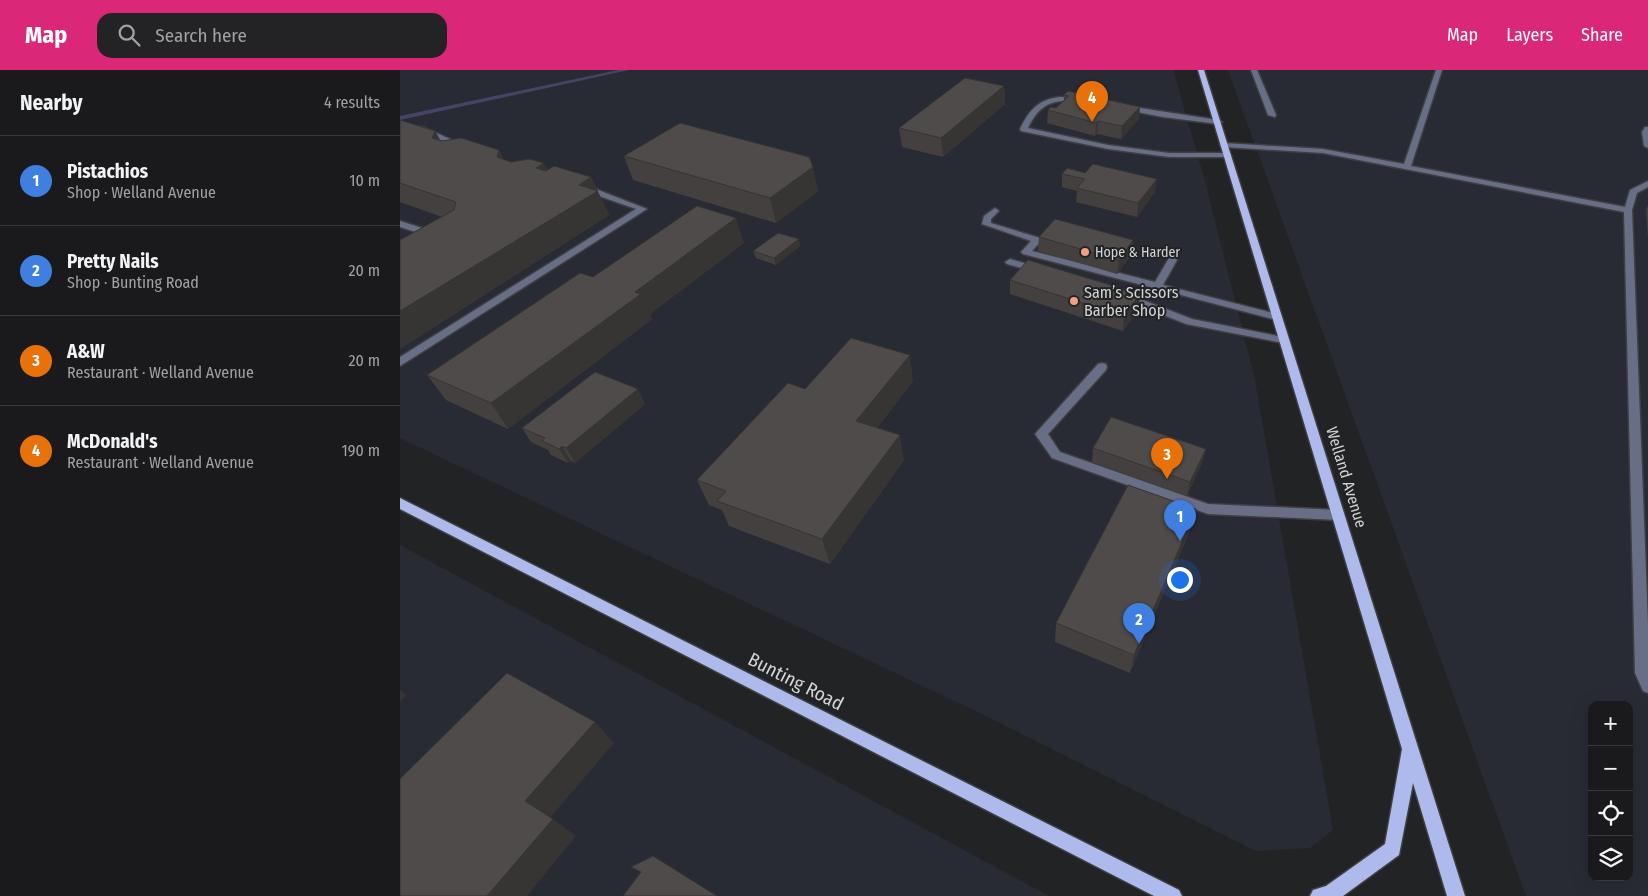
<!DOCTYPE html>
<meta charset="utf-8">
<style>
body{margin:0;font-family:"Fira Sans Condensed",sans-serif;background:#232325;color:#f1f3f6}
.controls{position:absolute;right:15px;bottom:15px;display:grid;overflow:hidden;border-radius:10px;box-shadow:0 5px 20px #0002}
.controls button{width:45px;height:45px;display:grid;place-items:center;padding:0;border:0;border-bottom:1px solid #38383b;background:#1a1a1c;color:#f1f3f6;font:25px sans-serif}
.you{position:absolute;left:779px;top:509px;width:18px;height:18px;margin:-12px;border:4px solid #fff;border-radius:50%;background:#1a73e8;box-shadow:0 0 0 8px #1a73e833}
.badge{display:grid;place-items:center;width:32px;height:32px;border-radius:50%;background:#db2777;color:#fff;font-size:16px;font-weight:700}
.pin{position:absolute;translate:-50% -41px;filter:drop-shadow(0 1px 2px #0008)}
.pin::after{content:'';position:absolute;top:26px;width:18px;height:15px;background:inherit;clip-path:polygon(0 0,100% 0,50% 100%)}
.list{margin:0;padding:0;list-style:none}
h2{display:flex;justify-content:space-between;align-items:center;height:65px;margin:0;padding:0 20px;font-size:21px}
h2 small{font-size:16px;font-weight:400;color:#9fa1a3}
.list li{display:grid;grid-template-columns:32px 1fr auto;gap:15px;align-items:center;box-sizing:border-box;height:90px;padding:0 20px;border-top:1px solid #38383b}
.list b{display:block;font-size:19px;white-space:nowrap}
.list p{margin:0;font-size:16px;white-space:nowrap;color:#9fa1a3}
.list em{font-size:16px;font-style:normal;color:#9fa1a3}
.icon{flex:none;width:28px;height:28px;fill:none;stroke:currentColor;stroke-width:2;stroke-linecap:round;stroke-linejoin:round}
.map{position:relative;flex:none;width:1248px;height:826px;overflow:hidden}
header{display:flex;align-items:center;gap:30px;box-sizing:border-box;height:70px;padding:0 25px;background:#db2777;color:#fff}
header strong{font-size:24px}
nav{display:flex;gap:28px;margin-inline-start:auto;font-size:18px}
.search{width:350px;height:45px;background:#232325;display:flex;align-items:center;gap:12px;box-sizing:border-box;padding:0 18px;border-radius:15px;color:#9fa1a3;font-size:19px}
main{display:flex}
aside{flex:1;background:#1a1a1c}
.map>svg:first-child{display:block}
.built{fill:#292b34;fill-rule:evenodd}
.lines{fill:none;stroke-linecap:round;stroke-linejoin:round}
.stream{fill:#454464;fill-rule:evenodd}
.minor-casing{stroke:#3e3f41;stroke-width:3}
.major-casing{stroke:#3e3f41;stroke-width:3}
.minor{fill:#686e86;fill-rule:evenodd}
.major{fill:#aebaeb;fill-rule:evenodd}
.wall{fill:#444040}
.shaded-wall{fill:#373434}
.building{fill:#4f4b4a;stroke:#373434}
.poi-dot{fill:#f2a17e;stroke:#222325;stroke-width:2}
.labels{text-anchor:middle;stroke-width:4;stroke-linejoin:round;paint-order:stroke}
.far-poi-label{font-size:14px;fill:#d3d4d6;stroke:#222325;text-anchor:start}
.poi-label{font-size:16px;fill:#d3d4d6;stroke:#222325;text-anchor:start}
.street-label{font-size:16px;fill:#d3d4d6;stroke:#222325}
.near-street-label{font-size:19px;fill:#d3d4d6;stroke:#222325}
</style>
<header>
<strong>Map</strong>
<div class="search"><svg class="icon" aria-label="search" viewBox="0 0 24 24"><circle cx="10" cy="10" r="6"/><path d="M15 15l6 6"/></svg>Search here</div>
<nav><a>Map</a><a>Layers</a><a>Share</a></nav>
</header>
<main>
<aside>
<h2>Nearby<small>4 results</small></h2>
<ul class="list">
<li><span class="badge" style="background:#3f7fe0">1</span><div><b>Pistachios</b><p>Shop · Welland Avenue</p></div><em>10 m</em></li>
<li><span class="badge" style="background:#3f7fe0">2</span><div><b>Pretty Nails</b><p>Shop · Bunting Road</p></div><em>20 m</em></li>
<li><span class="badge" style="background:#e8710a">3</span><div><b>A&amp;W</b><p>Restaurant · Welland Avenue</p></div><em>20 m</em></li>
<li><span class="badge" style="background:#e8710a">4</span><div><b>McDonald's</b><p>Restaurant · Welland Avenue</p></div><em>190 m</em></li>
</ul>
</aside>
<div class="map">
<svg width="1248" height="826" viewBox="0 0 1248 826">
<rect width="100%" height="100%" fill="#222325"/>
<path class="built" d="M0,0h773l32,111 50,199 78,450 -23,18 -54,3 -268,-134 -588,-279z
M828,0h420v826h-122zM1192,635h37v172h-37z
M0,475l649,351h-649z"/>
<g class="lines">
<path class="stream" d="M218,0h11l-229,50v-4z"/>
<g class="minor-casing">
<path id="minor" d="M851,0h6l19,45 -1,2 -7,-2z
M1036,0h6l-31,96 214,41 5,-17 18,-9v6l-11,6 -5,17 16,414v69l-5,-2 -8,-18 -11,-461 -301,-59 -99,-6 -4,-2 4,-2 99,6 81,15z
M660,27l20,1 4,2c-5,3 -10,1 -16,1 -20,-1 -31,8 -40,27l80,17 61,8h58l4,2 -4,2h-58l-61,-8 -87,-18 -1,-2c9,-19 19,-30 40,-32z
M721,35l97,15 4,2 -4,2 -55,-7 -42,-8z
M0,57h23l45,20 -7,2 -42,-18h-19z
M1245,57h3v21l-4,-2 -2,-14z
M182,116h6l59,23 -247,157v-9l236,-148 -54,-19z
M595,138l4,3 -8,8v4l49,15 2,2 -10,11 123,31 14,-24h6l2,2 -14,25 118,30 1,2 -5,3 -254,-66 -2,-2 10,-11 -49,-17 2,-8z
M0,151l38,12 2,2 -5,3 -35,-11z
M610,189l32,9 2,2 -5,3 -32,-9 -2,-2z
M725,223l67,26 91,18 5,3 -5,3 -97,-19 -65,-26 -1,-2z
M702,293l4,1 1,3 -1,3 -58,64 12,18 148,52 130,6 5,1 1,4 -1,4 -5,1 -130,-6 -156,-56 -17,-24 63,-70z"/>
</g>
<g class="major-casing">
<path id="major" d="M798,0h6l261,826h-18l-34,-113 -14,72 -56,41h-33l3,-6 13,-4 59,-42 17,-95z
M0,428l779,392 3,6h-28l-754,-387z"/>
</g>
<use href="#minor" class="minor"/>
<use href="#major" class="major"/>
</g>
<path class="wall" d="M604,16l1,18 -62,53 -41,-10 -3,-19z
M668,21l71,28 -18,20 -24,-5 -2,2 -48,-13 1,-13 8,-2 8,-8v-5z
M0,50l35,11 5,9 59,10 5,10 7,2 37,8 43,7 18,38 -209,134v-109l42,-23 -42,-15z
M224,86l194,35 -42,32 -143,-43z
M685,103l70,19 -18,25 -61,-15 1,-11 -15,-4v-13z
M1248,136v32l-2,-29z
M639,167l94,3 -1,14 -15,20 -79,-23z
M344,173l-94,71 2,5 -144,110 -62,-29 -19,-25 166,-98z
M400,176l-24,19 -20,-7 -3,-7z
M610,210l130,14 -1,15 -16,22 -113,-37z
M513,311l-36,47 27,32 -74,104 -101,-38 -7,-16 -13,-5 -12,-25 108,-91z
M245,334l-70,59 -4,-2 -3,2 -17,-8 -3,-5 -17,-8 -9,-14z
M693,378l113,1 -4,14 -15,33 -95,-34z
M796,439l-5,19 -61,145 -75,-31 1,-19z"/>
<path class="shaded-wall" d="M604,16l1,18 -62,53 -2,-19z
M740,37l-1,12 -18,20 1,-13z
M698,51l-1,13 -2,2 1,-13z
M35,61l13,23 -16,-16z
M99,80l12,23 -14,-16z
M144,93l12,24 -20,-19z
M413,97l5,24 -42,32 -6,-25z
M191,107l18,38 -209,134v-38l179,-126z
M757,109l-2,13 -18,25 1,-14z
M336,148l8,25 -94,71 2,5 -144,110 -17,-26 144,-111z
M399,169l1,7 -24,19 -2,-7z
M733,170l-1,14 -15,20 2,-14z
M740,224l-1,15 -16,22 1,-15z
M510,285l3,26 -51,66 -6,-26z
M238,319l7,15 -70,59 -9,-15z
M500,365l4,25 -74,104 -8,-25z
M162,376l9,15 -3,2 -9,-14z
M806,379l-4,14 -15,33 3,-14z
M796,439l-5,19 -61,145 4,-18z
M0,620l6,5 -6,6z
M195,652l19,21 -65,76 -24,-18z
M153,749l23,17 -49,60h-40z"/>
<path class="building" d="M565,8l39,8 -63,52 -42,-10z
M668,21l72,16 -18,19 -24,-5 -2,2 -48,-13 3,-3 5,1 13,-12 -5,-1z
M0,50l35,11 -3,7 10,3 19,-3 38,12 -2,7 14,5 18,-3 15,4 -8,5 10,3 8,-5 37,11 -12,8 19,6 -198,120v-71l54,-30 2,-8 -56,-19z
M280,53l129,34 4,10 -43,31 -146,-42z
M693,94l64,15 -19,24 -61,-15 8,-9 -23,-5 5,-6 18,5z
M297,136l39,12 -101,74 6,2 -150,109 -64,-28 153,-102 13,4z
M655,149l78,21 -14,20 -80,-23z
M378,163l21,6 -25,19 -21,-7z
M628,190l112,34 -16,22 -114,-36z
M451,268l59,17 -54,66 44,14 -78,104 -105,-38 9,-10 -29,-11 91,-97 17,6z
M195,302l43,17 -72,59 -4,-2 -3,3 -17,-8 3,-3 -23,-10z
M711,347l95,32 -16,33 -97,-34z
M728,415l68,24 -62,146 -78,-32z
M107,603l88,49 -70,79 28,18 -66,77h-87v-117z
M253,786l64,40h-94l18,-24 -10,-5z"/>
<g class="poi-dot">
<circle cx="685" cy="182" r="5"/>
<circle cx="674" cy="231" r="5"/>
</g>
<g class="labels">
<g class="far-poi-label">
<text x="695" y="187">Hope &amp; Harder</text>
</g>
<g class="poi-label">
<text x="684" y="228">Sam’s Scissors<tspan x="684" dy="18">Barber Shop</tspan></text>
</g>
<g class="street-label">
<text transform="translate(947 407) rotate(73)" y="6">Welland Avenue</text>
</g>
<g class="near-street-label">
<text transform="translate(396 611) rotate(27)" y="7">Bunting Road</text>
</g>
</g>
</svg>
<div class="controls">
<button>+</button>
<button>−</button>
<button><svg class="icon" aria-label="locate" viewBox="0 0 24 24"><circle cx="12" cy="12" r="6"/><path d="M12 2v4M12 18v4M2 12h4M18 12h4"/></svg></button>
<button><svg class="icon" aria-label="layers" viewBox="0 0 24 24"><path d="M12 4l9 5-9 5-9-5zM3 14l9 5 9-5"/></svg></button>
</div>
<div class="you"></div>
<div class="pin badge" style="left:780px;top:471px;background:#3f7fe0">1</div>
<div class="pin badge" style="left:739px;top:574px;background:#3f7fe0">2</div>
<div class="pin badge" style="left:767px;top:409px;background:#e8710a">3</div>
<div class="pin badge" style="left:692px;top:52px;background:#e8710a">4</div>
</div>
</main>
